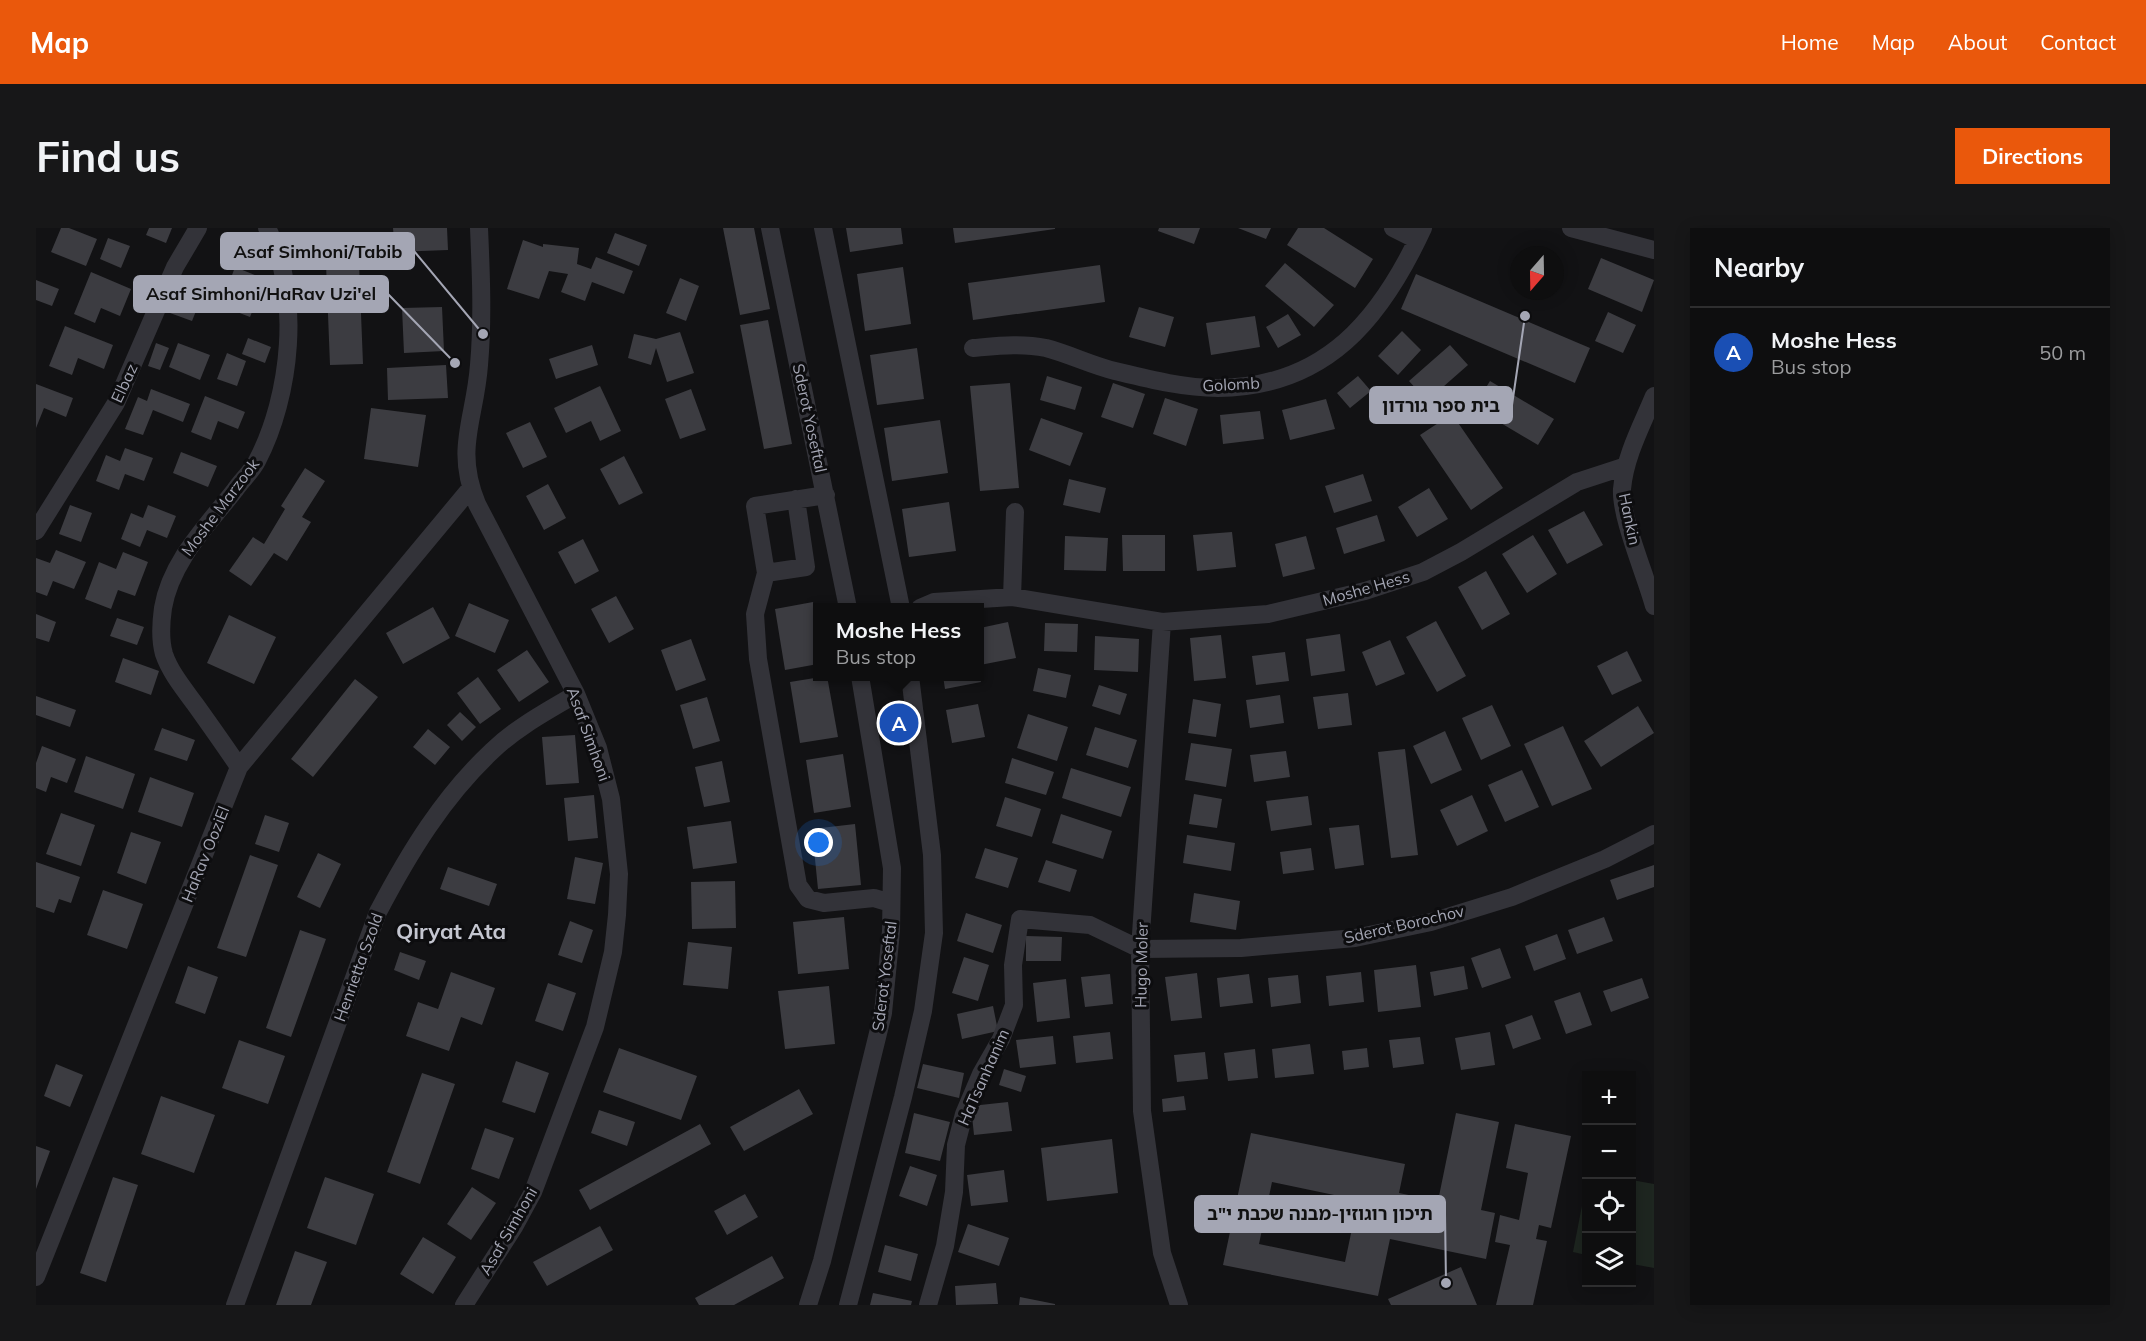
<!DOCTYPE html>
<meta charset="utf-8">
<style>
body{margin:0;font-family:Mulish,"Noto Sans Hebrew",sans-serif;background:#171718;color:#f1f3f6}
.controls{position:absolute;right:18px;bottom:18px;display:grid;overflow:hidden;border-radius:0px;box-shadow:0 3px 15px #0003}
.controls button{width:54px;height:54px;display:grid;place-items:center;padding:0;border:0;border-bottom:2px solid #2e2e2f;background:#0e0e0f;color:#f1f3f6;font:30px sans-serif}
.compass{position:absolute;left:1474px;top:18px;width:54px;height:54px;border-radius:50%;background:#0e0e0f;box-shadow:0 3px 15px #0003;rotate:200deg}
.you{position:absolute;left:783px;top:615px;width:21px;height:21px;margin:-15px;border:4px solid #fff;border-radius:50%;background:#1a73e8;box-shadow:0 0 0 9px #1a73e833}
.badge{display:grid;place-items:center;width:39px;height:39px;border-radius:50%;background:#ea580c;color:#fff;font-size:20px;font-weight:700}
.pin{position:absolute;translate:-50% -50%;border:3px solid #fff;box-shadow:0 2px 6px #0006}
.popup{position:absolute;left:777px;top:375px;width:171px;height:78px;box-sizing:border-box;display:grid;place-content:center;border-radius:0px;background:#0e0e0f;filter:drop-shadow(0 2px 4px #0005);font-size:20px;white-space:nowrap;color:#9b9c9e}
.popup b{font-size:22px;color:#f1f3f6}
.popup::after{content:'';position:absolute;left:50%;top:100%;margin-left:-12px;border:12px solid transparent;border-top-color:#0e0e0f}
.list{margin:0;padding:0;list-style:none}
h2{display:flex;justify-content:space-between;align-items:center;height:78px;margin:0;padding:0 24px;font-size:26px}
h2 small{font-size:20px;font-weight:400;color:#9b9c9e}
.list li{display:grid;grid-template-columns:39px 1fr auto;gap:18px;align-items:center;box-sizing:border-box;height:90px;padding:0 24px;border-top:2px solid #2e2e2f}
.list b{display:block;font-size:22px;white-space:nowrap}
.list p{margin:0;font-size:20px;white-space:nowrap;color:#9b9c9e}
.list em{font-size:20px;font-style:normal;color:#9b9c9e}
.icon{flex:none;width:33px;height:33px;fill:none;stroke:currentColor;stroke-width:2;stroke-linecap:round;stroke-linejoin:round}
.map{position:relative;flex:none;width:1618px;height:1077px;overflow:hidden;border-radius:0px}
header{display:flex;align-items:center;gap:36px;box-sizing:border-box;height:84px;padding:0 30px;background:#ea580c;color:#fff}
header strong{font-size:28px}
nav{display:flex;gap:33px;margin-inline-start:auto;font-size:21px}
.intro{display:flex;align-items:center;justify-content:space-between;box-sizing:border-box;height:144px;padding:0 36px}
h1{margin:0;font-size:42px}
.button{padding:15px 27px;border-radius:0px;background:#ea580c;color:#fff;font-size:21px;font-weight:700}
main{display:flex;gap:36px;padding:0 36px}
aside{flex:1;background:#0e0e0f;border-radius:0px;box-shadow:0 3px 15px #0003}
.map>svg:first-child{display:block}
.green{fill:#1e2620}
.building{fill:#3c3c41;fill-rule:evenodd}
.lines{fill:none;stroke-linecap:round;stroke-linejoin:round}
.minor{stroke:#333339;stroke-width:18}
.labels{text-anchor:middle;stroke-width:6;stroke-linejoin:round;paint-order:stroke}
.street-label{font-size:16px;fill:#a4a6b4;stroke:#0d0d0f}
.district-label{font-size:22px;font-weight:bold;fill:#c4c6d0;stroke:#0d0d0f}
.leader{fill:none;stroke:#a4a6b4;stroke-width:2}
.callout-dot{fill:#a4a6b4;stroke:#0d0d0f;stroke-width:2}
.callout{fill:#a4a6b4;stroke:#a4a6b4;stroke-width:2}
.callout-label{font-size:18px;text-anchor:middle;font-weight:bold;fill:#111}
</style>
<header>
<strong>Map</strong>
<nav><a>Home</a><a>Map</a><a>About</a><a>Contact</a></nav>
</header>
<div class="intro"><h1>Find us</h1><a class="button">Directions</a></div>
<main>
<div class="map">
<svg width="1618" height="1077" viewBox="0 0 1618 1077">
<rect width="100%" height="100%" fill="#121214"/>
<path class="green" d="M1596,952l22,4v84l-22,-4z
M1550,957v70l-13,-3z"/>
<path class="building" d="M25,0h8l28,11 -11,27 -35,-14z
M113,0h23l-6,15 -20,-8z
M357,0h54l1,22 -53,2z
M687,0h31l16,81 -30,6z
M810,0h55l2,16 -53,8z
M917,0h102v1l-100,14z
M1123,0h41l-6,16 -36,-13z
M1202,0h33l-5,11z
M1262,0h26l49,31 -18,29 -68,-43z
M579,5l32,12 -8,21 -32,-13z
M72,10l22,8 -9,22 -21,-9z
M487,12l20,7v-3l36,4 -2,16 14,5 5,-12 37,14 -9,23 -32,-12 -7,19 -24,-9 7,-18 -19,-3 -10,28 -32,-10z
M1565,30l53,22 -12,32 -54,-23z
M323,35l4,101 -33,1 -4,-101z
M1249,35l49,42 -20,22 -49,-41z
M1064,37l5,37 -132,18 -5,-37z
M199,39l30,12 -15,38 -13,-5 8,-19 -17,-7z
M867,39l8,57 -46,7 -8,-57z
M55,44l40,17 -11,27 -19,-8 -6,15 -21,-9z
M1380,46l174,74 -15,35 -174,-74z
M644,50l19,8 -13,35 -20,-8z
M159,51l27,10 -9,23 -15,-6 -6,15 -22,-8 9,-25 11,4z
M0,52l23,9 -7,17 -16,-6z
M406,79l2,44 -40,2 -2,-45z
M1103,79l35,10 -9,30 -36,-10z
M1572,84l28,13 -13,28 -28,-12z
M1252,86l13,21 -23,13 -12,-21z
M1219,88l5,31 -49,8 -5,-32z
M732,92l24,124 -28,5 -24,-124z
M29,98l48,19 -9,24 -26,-11 -6,17 -23,-9z
M1366,103l19,19 -23,25 -20,-19z
M644,104l14,41 -27,9 -11,-34 -5,17 -23,-7 6,-24 22,5z
M212,110l23,9 -6,16 -23,-9z
M120,115l13,5 -9,22 -12,-4z
M142,115l32,12 -10,25 -31,-13z
M556,117l6,20 -42,14 -7,-20z
M1414,117l18,20 -41,36 -18,-20z
M881,120l7,51 -47,6 -7,-50z
M191,125l19,8 -9,25 -20,-7z
M410,137l2,33 -60,2 -1,-32z
M1011,148l35,11 -7,23 -35,-10z
M1322,148l13,15 -21,17 -13,-15z
M1454,153l64,38 -16,26 -64,-38z
M974,155l9,105 -39,3 -10,-105z
M1077,155l32,11 -12,34 -32,-11z
M0,156l37,14 -7,19 -22,-9 -8,20z
M564,158l21,45 -21,10 -9,-20 -25,12 -12,-25z
M115,161l39,15 -7,18 -30,-12 -10,25 -18,-6 13,-32 9,4z
M655,161l15,41 -26,9 -15,-40z
M169,168l40,16 -7,17 -20,-8 -7,19 -20,-8z
M1129,170l33,11 -12,37 -33,-12z
M1290,171l9,30 -45,11 -8,-30z
M335,180l55,7 -8,52 -54,-8z
M1224,183l4,28 -41,5 -3,-29z
M1416,186l51,74 -32,22 -51,-75z
M1005,190l42,15 -13,33 -41,-16z
M904,192l8,53 -56,8 -8,-53z
M494,194l17,35 -24,11 -17,-35z
M89,220l28,10 -9,23 -19,-7 -6,16 -23,-9 10,-26 14,6z
M145,224l36,14 -9,21 -35,-14z
M588,228l19,37 -24,12 -19,-36z
M269,240l20,13 -23,36 9,5 -24,39 -13,-8 -23,33 -22,-15 24,-34 11,7 21,-35 -4,-3z
M1327,246l9,27 -38,12 -9,-27z
M1033,251l37,9 -6,25 -37,-8z
M512,256l18,34 -22,12 -18,-34z
M1393,260l19,31 -31,18 -19,-30z
M913,274l7,49 -47,6 -7,-48z
M34,277l22,8 -11,29 -22,-8z
M112,277l28,11 -9,22 -20,-8 -7,17 -19,-8 10,-26 12,5z
M1548,283l19,34 -36,19 -19,-34z
M1341,287l8,26 -41,13 -8,-26z
M1196,304l4,35 -39,4 -4,-36z
M1086,307h43v36h-42z
M1497,307l24,39 -30,19 -25,-39z
M1029,308l43,2 -2,33 -42,-1z
M1270,308l9,33 -32,8 -8,-33z
M547,311l16,32 -24,13 -17,-32z
M20,322l30,12 -12,27 -21,-8 -6,15 -11,-4v-34l14,5z
M87,324l25,10 -13,34 -17,-6 -7,19 -26,-10 14,-37 17,7z
M1450,343l24,43 -28,16 -24,-43z
M580,368l18,33 -25,14 -18,-34z
M777,374l5,27v35l-33,6 -10,-61z
M433,375l40,17 -14,33 -40,-17z
M397,379l17,31 -47,26 -17,-31z
M0,386l20,8 -7,20 -13,-4z
M193,387l47,22 -22,47 -47,-21z
M81,390l27,9 -7,18 -27,-9z
M1400,393l30,55 -29,16 -31,-55z
M972,394l8,36 -36,7v-37z
M1009,395l33,1 -1,28 -33,-1z
M1304,406l5,37 -34,5 -5,-37z
M1185,407l5,43 -32,3 -4,-43z
M1059,408l44,3 -1,33 -44,-2z
M655,411l15,41 -30,11 -15,-41z
M1354,412l15,34 -29,12 -14,-34z
M491,422l22,32 -30,20 -22,-32z
M1591,423l15,30 -30,14 -15,-29z
M1249,424l4,29 -33,4 -4,-29z
M87,430l36,13 -8,24 -36,-13z
M1002,440l33,7 -5,23 -33,-7z
M791,448l11,61 -38,6 -10,-61z
M907,448h37l1,6 -36,7z
M442,449l23,32 -21,15 -23,-31z
M319,451l23,18 -65,80 -22,-18z
M1063,457l28,9 -7,21 -28,-9z
M1312,465l4,32 -34,4 -5,-32z
M1244,467l4,28 -34,5 -4,-28z
M0,468l40,14 -6,17 -34,-12z
M671,469l13,44 -27,8 -13,-44z
M1157,471l28,5 -5,33 -28,-4z
M942,476l7,33 -33,6 -6,-33z
M1456,477l19,41 -30,14 -19,-42z
M1602,478l16,27 -53,34 -17,-26z
M424,484l16,15 -14,14 -15,-16z
M992,486l40,13 -11,34 -40,-13z
M1527,498l29,63 -40,17 -28,-62z
M1059,499l42,13 -9,28 -42,-13z
M126,500l33,12 -8,21 -33,-11z
M392,501l22,18 -15,18 -22,-18z
M1409,503l17,39 -31,14 -18,-38z
M539,507l4,48 -33,2 -4,-48z
M1155,515l41,6 -6,38 -41,-7z
M6,518l34,13 -9,24 -16,-6 -5,15 -10,-4v-25z
M1369,521l13,106 -27,3 -13,-106z
M1250,523l4,26 -36,5 -4,-27z
M807,526l8,53 -37,6 -8,-53z
M50,528l49,18 -12,35 -49,-17z
M976,530l42,14 -8,23 -41,-12z
M686,533l8,41 -26,5 -9,-40z
M1035,540l60,19 -10,30 -59,-19z
M1486,542l17,37 -34,15 -17,-37z
M114,549l44,16 -12,34 -44,-15z
M1158,566l28,5 -5,29 -28,-4z
M558,567l4,43 -30,3 -4,-43z
M1436,567l16,36 -31,15 -17,-36z
M1272,568l4,29 -41,6 -5,-30z
M969,569l36,12 -9,28 -36,-11z
M25,585l34,12 -14,41 -35,-12z
M1025,586l51,17 -9,28 -51,-16z
M229,587l24,8 -10,29 -24,-8z
M695,593l6,42 -44,6 -6,-42z
M819,596l6,61 -43,4 -6,-60z
M1323,597l5,40 -29,4 -6,-41z
M95,604l30,10 -15,42 -29,-11z
M1151,607l48,8 -4,28 -48,-8z
M949,620l33,10 -10,30 -33,-10z
M1275,620l3,22 -31,4 -3,-22z
M282,625l23,11 -21,44 -23,-11z
M214,627l28,10 -32,92 -29,-9z
M539,629l28,6 -8,41 -28,-5z
M1010,632l31,10 -7,22 -32,-10z
M0,634l44,15 -9,26 -12,-4 -5,14 -18,-6z
M1618,637v22l-37,13 -7,-20z
M412,639l49,17 -8,22 -49,-17z
M699,653l1,47 -44,1 -1,-47z
M67,662l40,14 -16,45 -40,-14z
M1158,665l46,8 -4,29 -46,-8z
M930,685l36,12 -9,28 -36,-12z
M808,689l5,52 -51,5 -5,-52z
M1568,689l9,24 -36,13 -9,-24z
M534,693l23,9 -11,33 -24,-8z
M264,702l26,9 -35,98 -25,-9z
M1521,706l9,25 -32,12 -9,-25z
M990,708l36,1 -1,24h-35z
M652,714l44,5 -4,42 -45,-4z
M1464,720l11,30 -29,10 -11,-30z
M364,724l26,9 -7,19 -25,-10z
M928,729l25,8 -11,36 -26,-8z
M1380,737l5,42 -43,5 -4,-42z
M152,738l30,11 -13,37 -30,-11z
M1428,738l4,23 -34,7 -4,-24z
M415,744l44,16 -13,37 -21,-8 -12,34 -43,-15 12,-34 20,7z
M1325,744l3,30 -35,4 -3,-30z
M1161,745l5,45 -31,3 -6,-44z
M1074,746l3,30 -28,3 -4,-30z
M1213,746l4,29 -33,4 -3,-29z
M1262,747l3,28 -30,4 -3,-29z
M1606,750l7,20 -38,14 -8,-21z
M1030,751l4,39 -33,4 -4,-39z
M512,755l28,10 -13,38 -28,-10z
M793,758l6,58 -50,5 -7,-58z
M1544,764l12,33 -26,9 -12,-33z
M957,778l5,25 -36,8 -5,-25z
M1496,787l9,24 -28,10 -8,-24z
M1074,804l3,27 -37,4 -3,-27z
M1454,804l5,33 -34,5 -6,-32z
M1017,808l3,28 -36,4 -4,-28z
M1384,809l4,27 -31,4 -4,-28z
M203,812l46,16 -17,48 -46,-16z
M1274,816l4,30 -39,4 -3,-29z
M583,820l78,28 -16,44 -78,-28z
M1331,820l2,19 -25,3 -2,-19z
M1219,821l3,29 -30,3 -4,-28z
M1169,824l3,27 -31,3 -3,-27z
M480,833l33,12 -14,40 -33,-11z
M20,836l27,11 -13,32 -26,-11z
M887,836l41,9 -5,25 -42,-10z
M968,841l22,7 -5,16 -22,-7z
M386,845l33,11 -35,100 -33,-12z
M763,861l14,25 -69,37 -14,-24z
M125,868l54,19 -21,58 -53,-19z
M1148,868l2,14 -23,2 -1,-13z
M972,874l4,29 -38,4 -3,-29z
M563,882l36,12 -8,24 -36,-13z
M878,885l36,9 -10,39 -35,-8z
M1420,885l43,9 -18,88 14,3 -9,46 -96,-20 -12,57 -155,-31 28,-132 154,31 -6,29 39,8zM1236,954l86,18 -13,62 -86,-18z
M664,896l11,20 -121,66 -11,-20z
M1479,896l56,12 -20,92 -12,-3 -3,14 11,2 -14,64h-37l14,-60 -15,-3 5,-27 19,5 9,-47 -22,-5z
M449,900l29,10 -15,41 -28,-10z
M1076,911l6,54 -71,8 -6,-53z
M0,918l14,5 -14,38z
M874,938l27,9 -10,31 -28,-10z
M968,942l4,32 -37,4 -4,-31z
M77,949l25,8 -32,97 -26,-9z
M289,949l49,17 -18,51 -49,-17z
M436,959l24,16 -25,37 -24,-16z
M709,966l13,23 -31,18 -13,-24z
M932,996l41,14 -10,28 -41,-14z
M564,998l13,24 -66,36 -14,-24z
M387,1009l33,20 -23,37 -33,-20z
M849,1017l33,9 -7,27 -33,-9z
M259,1023l32,11 -16,43h-35z
M736,1028l12,22 -50,27h-35l-4,-7z
M1425,1039l16,38h-86l-3,-6z
M960,1055l2,21 -42,1 -1,-19z
M837,1065l39,8 -1,4h-41z
M984,1069l35,7v1h-36z"/>
<g class="lines">
<path class="minor" d="M734,0l78,380
M787,0l78,380
M1357,0l24,12
M1535,0l83,22
M937,120c24,-2 49,-5 73,0 23,6 45,17 69,23 33,8 68,17 103,17 108,-1 163,-69 205,-160
M1618,168c-12,29 -29,60 -32,93 -2,27 24,87 32,117
M760,271l10,68 -40,6 -11,-67 71,-11
M0,303l80,-128 59,-136 23,-39
M730,345l-11,41 3,45 40,226 10,14 16,4 50,-5 17,5
M976,369l3,-85
M884,380l14,-6 78,-5 150,25 106,-8 97,-23 58,-19 38,-20 116,-70 49,-16
M1126,394l-22,327 2,162 20,142 17,52
M203,539c-14,-21 -29,-42 -44,-63 -11,-15 -25,-32 -31,-50 -4,-14 -3,-32 -1,-46 8,-47 44,-82 72,-118 7,-10 17,-19 22,-29 34,-65 45,-167 10,-233
M0,1049l203,-510 231,-278
M199,1077l143,-393c31,-59 65,-115 114,-161 25,-24 55,-40 84,-57
M428,1077l50,-78 19,-35 62,-165 18,-75 4,-37 2,-41 -8,-75 -13,-51 -22,-54 -99,-190c-23,-56 -2,-84 2,-139 4,-45 2,-92 0,-137
M772,1077l14,-44 61,-248 8,-82 1,-63 -32,-192
M812,1077l55,-208 20,-86 11,-78 -2,-78 -22,-179
M892,1077l17,-59 9,-54 2,-47 8,-31 17,-40 20,-35 13,-34 -1,-40 7,-46 70,6 50,24 101,-1 114,-10 76,-16 81,-25 93,-38 49,-25"/>
</g>
<g class="labels">
<g class="street-label">
<text transform="translate(88 155) rotate(-65)" y="6">Elbaz</text>
<text transform="translate(1195 156) rotate(-3)" y="6">Golomb</text>
<text transform="translate(774 190) rotate(78)" y="6">Sderot Yoseftal</text>
<text transform="translate(184 279) rotate(-53)" y="6">Moshe Marzook</text>
<text transform="translate(1594 291) rotate(78)" y="6">Hankin</text>
<text transform="translate(1330 360) rotate(-16)" y="6">Moshe Hess</text>
<text transform="translate(553 506) rotate(70)" y="6">Asaf Simhoni</text>
<text transform="translate(169 626) rotate(-68)" y="6">HaRav OoziEl</text>
<text transform="translate(1368 696) rotate(-13)" y="6">Sderot Borochov</text>
<text transform="translate(1105 737) rotate(-89)" y="6">Hugo Moler</text>
<text transform="translate(322 739) rotate(-70)" y="6">Henrietta Szold</text>
<text transform="translate(848 748) rotate(-83)" y="6">Sderot Yoseftal</text>
<text transform="translate(947 849) rotate(-66)" y="6">HaTsanhanim</text>
<text transform="translate(472 1003) rotate(-60)" y="6">Asaf Simhoni</text>
</g>
<g class="district-label">
<text x="415" y="711">Qiryat Ata</text>
</g>
</g>
<path class="leader" d="M447 106L378 23M419 135L352 66M1489 88L1476 177M1410 1055L1409 986"/>
<g class="callout-dot">
<circle cx="447" cy="106" r="6"/>
<circle cx="419" cy="135" r="6"/>
<circle cx="1489" cy="88" r="6"/>
<circle cx="1410" cy="1055" r="6"/>
</g>
<g class="callout">
<rect x="185" y="5" width="193" height="36" rx="6"/>
<rect x="98" y="48" width="254" height="36" rx="6"/>
<rect x="1334" y="159" width="142" height="36" rx="6"/>
<rect x="1159" y="968" width="250" height="36" rx="6"/>
</g>
<g class="callout-label">
<text x="282" y="30">Asaf Simhoni/Tabib</text>
<text x="225" y="72">Asaf Simhoni/HaRav Uzi'el</text>
<text x="1405" y="184">בית ספר גורדון</text>
<text x="1284" y="992">תיכון רוגוזין-מבנה שכבת י"ב</text>
</g>
</svg>
<div class="controls">
<button>+</button>
<button>−</button>
<button><svg class="icon" aria-label="locate" viewBox="0 0 24 24"><circle cx="12" cy="12" r="6"/><path d="M12 2v4M12 18v4M2 12h4M18 12h4"/></svg></button>
<button><svg class="icon" aria-label="layers" viewBox="0 0 24 24"><path d="M12 4l9 5-9 5-9-5zM3 14l9 5 9-5"/></svg></button>
</div>
<svg class="compass" viewBox="-18 -18 36 36"><path d="M0-13l5 13h-10z" fill="#e53935"/><path d="M0 13l5-13h-10z" fill="#9b9c9e"/></svg>
<div class="you"></div>
<div class="pin badge" style="left:863px;top:495px;background:#1a4fb4">A</div>
<div class="popup"><b>Moshe Hess</b>Bus stop</div>
</div>
<aside>
<h2>Nearby<small></small></h2>
<ul class="list">
<li><span class="badge" style="background:#1a4fb4">A</span><div><b>Moshe Hess</b><p>Bus stop</p></div><em>50 m</em></li>
</ul>
</aside>
</main>
